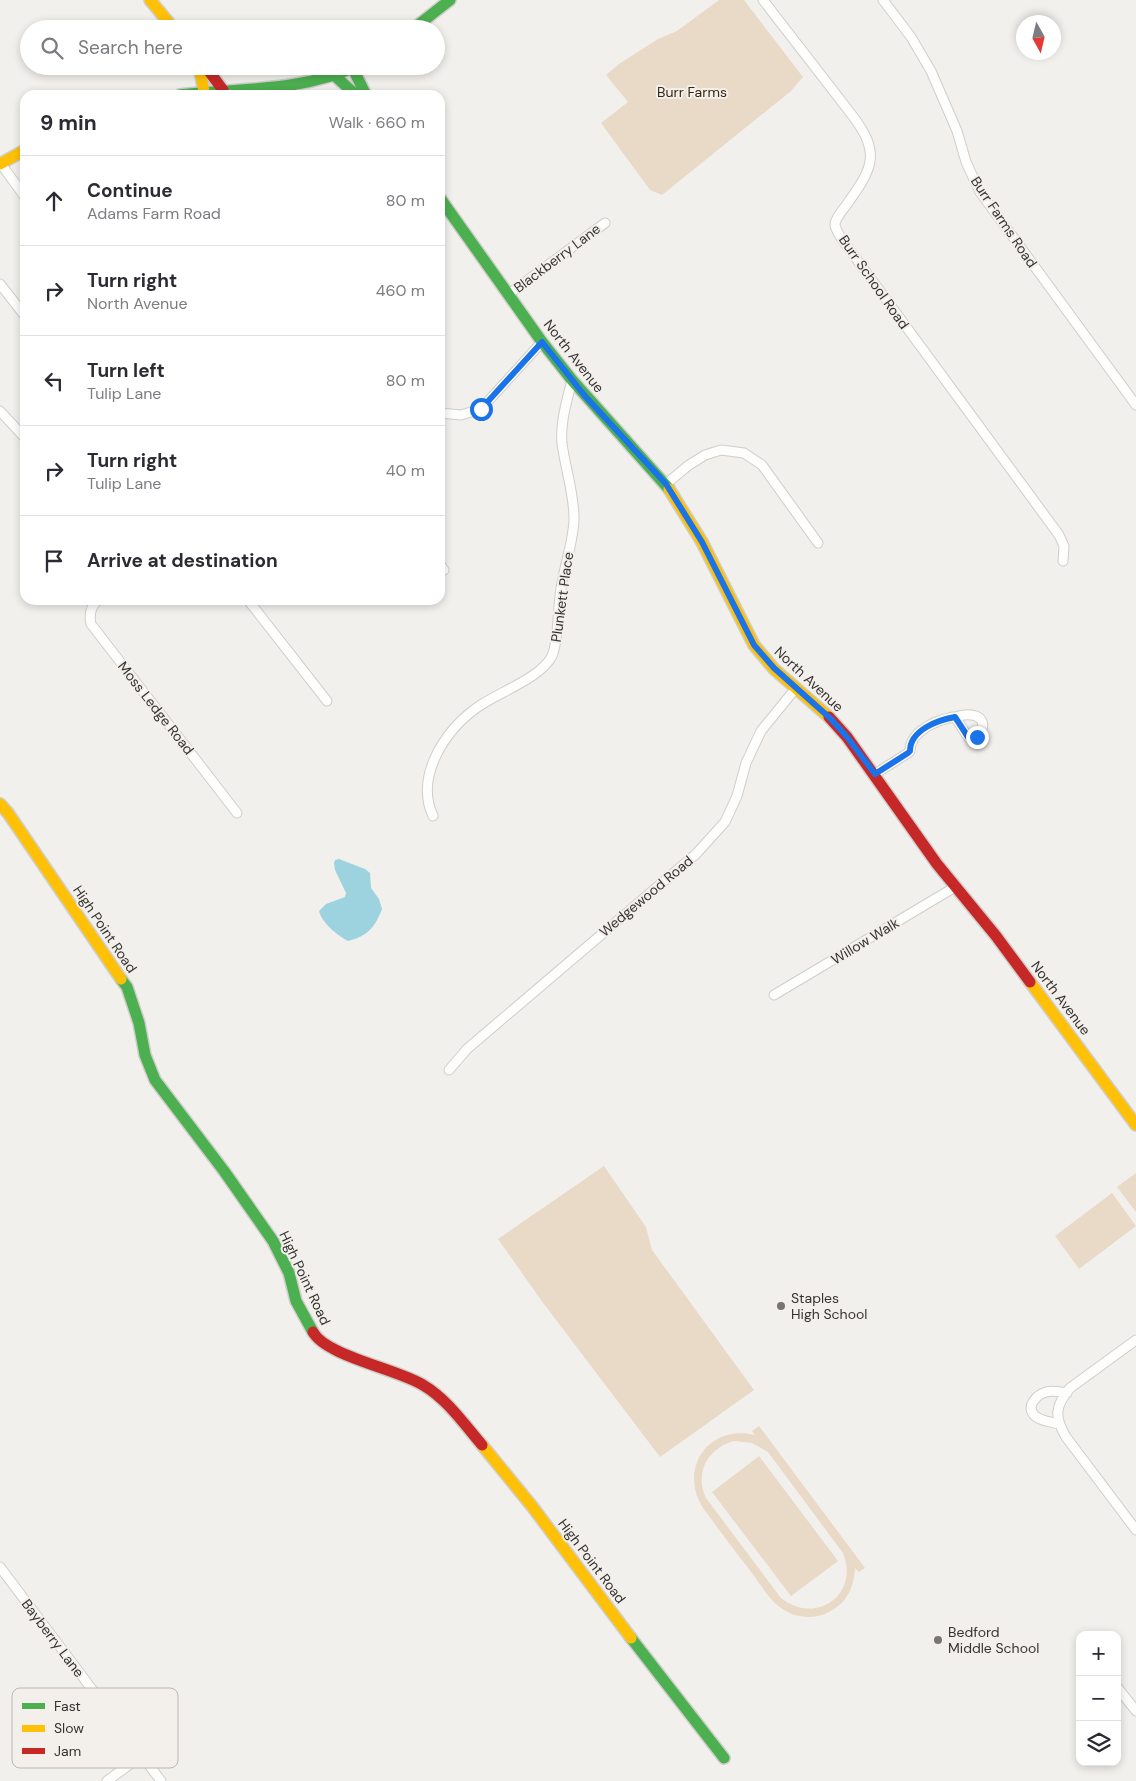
<!DOCTYPE html>
<meta charset="utf-8">
<style>
body{margin:0;font-family:"DM Sans",sans-serif;background:#f7f7f7;color:#2b2b33}
.controls{position:absolute;right:15px;bottom:15px;display:grid;overflow:hidden;border-radius:10px;box-shadow:0 2px 8px #0003}
.controls button{width:45px;height:45px;display:grid;place-items:center;padding:0;border:0;border-bottom:1px solid #e1e1e2;background:#fff;color:#2b2b33;font:25px sans-serif}
.compass{position:absolute;left:1016px;top:15px;width:45px;height:45px;border-radius:50%;background:#fff;box-shadow:0 2px 8px #0003;rotate:172deg}
.stop{position:absolute;width:15px;height:15px;margin:-11px;border:4px solid #1a73e8;border-radius:50%;background:#fff}
.stop.end{background:#1a73e8;border-color:#fff;box-shadow:0 1px 5px #0008}
.list{margin:0;padding:0;list-style:none}
h2{display:flex;justify-content:space-between;align-items:center;height:65px;margin:0;padding:0 20px;font-size:21px}
h2 small{font-size:16px;font-weight:400;color:#7c7c81}
.list li{display:grid;grid-template-columns:32px 1fr auto;gap:15px;align-items:center;box-sizing:border-box;height:90px;padding:0 20px;border-top:1px solid #e1e1e2}
.list b{display:block;font-size:19px;white-space:nowrap}
.list p{margin:0;font-size:16px;white-space:nowrap;color:#7c7c81}
.list em{font-size:16px;font-style:normal;color:#7c7c81}
.icon{flex:none;width:28px;height:28px;fill:none;stroke:currentColor;stroke-width:2;stroke-linecap:round;stroke-linejoin:round}
.map{position:relative;flex:none;width:1136px;height:1781px;overflow:hidden}
.search{position:absolute;background:#fff;box-shadow:0 2px 8px #0003;left:20px;top:20px;width:425px;height:55px;display:flex;align-items:center;gap:12px;box-sizing:border-box;padding:0 18px;border-radius:28px;color:#7c7c81;font-size:19px}
.panel{position:absolute;background:#fff;box-shadow:0 2px 8px #0003;left:20px;top:90px;width:425px;height:515px;border-radius:15px}
.map>svg:first-child{display:block}
.green{fill:#e9d9c7;fill-rule:evenodd}
.water{fill:#9dd3de}
.lines{fill:none;stroke-linecap:round;stroke-linejoin:round}
.street-casing{stroke:#cfcecb;stroke-width:11}
.fast-casing{stroke:#cfcecb;stroke-width:14}
.slow-casing{stroke:#cfcecb;stroke-width:14}
.jam-casing{stroke:#cfcecb;stroke-width:14}
.street{stroke:#fdfdfc;stroke-width:9}
.fast{stroke:#4caf50;stroke-width:11}
.slow{stroke:#ffc107;stroke-width:11}
.jam{stroke:#c62828;stroke-width:11}
.route{stroke:#1a73e8;stroke-width:6}
.poi-dot{fill:#767573;stroke:#f3f0ec;stroke-width:2}
.labels{text-anchor:middle;stroke-width:4;stroke-linejoin:round;paint-order:stroke}
.park-label{font-size:14px;fill:#38260f;stroke:#f3f0ec}
.street-label{font-size:14px;fill:#343331;stroke:#f3f0ec}
.poi-label{font-size:14px;fill:#343331;stroke:#f3f0ec;text-anchor:start}
.key{fill:#f3f0ec;stroke:#bab7b4;stroke-width:1}
.key-label{font-size:14px;fill:#343331}
</style>
<div class="map">
<svg width="1136" height="1781" viewBox="0 0 1136 1781">
<rect width="100%" height="100%" fill="#f2f0ed"/>
<path class="green" d="M719,0h25l59,77 -12,14 -129,104 -12,-5 -49,-67 27,-21 -22,-27 13,-11 39,-25 19,-8z
M604,1166l42,61 6,23 102,140 -94,67 -119,-157 -43,-61z
M1136,1173v39l-19,-25z
M1112,1193l24,33 -57,43 -24,-33z
M759,1426l106,142 -6,4 -4,-4c-1,19 -8,35 -26,44 -15,8 -34,6 -48,-4 -12,-8 -20,-23 -29,-35 -17,-22 -33,-43 -49,-65 -25,-40 6,-84 52,-73l-3,-4zM734,1441l18,2 16,9 75,101c17,41 -27,73 -62,45l-75,-100c-12,-25 2,-50 28,-57z
M759,1456l79,105 -47,35 -79,-104z"/>
<path class="water" d="M339,859l26,10 5,4 1,15 8,11 3,10c-7,18 -14,27 -34,32 -11,-6 -26,-18 -29,-30l7,-7 19,-7 1,-4 -11,-23 -1,-7 1,-3z"/>
<g class="lines">
<g class="street-casing">
<path id="street" d="M763,0l89,115c29,38 21,53 -5,89 -4,6 -11,13 -12,20 0,5 4,10 6,14l218,297 5,11 -1,15
M883,0l28,37 20,34 26,60 9,31 14,30 156,213
M1,164l24,33
M0,284l25,32
M509,294l96,-71
M0,411l25,27
M440,413l21,2 20,-6 61,-67
M666,484l23,-19 16,-10 16,-5 23,3 18,12 56,78
M440,564l4,6
M98,600c-7,6 -9,15 -7,24l146,189
M248,600l79,101
M875,774l33,-21 2,-2c0,-20 27,-31 43,-34h2c6,-2 15,-3 21,-1 12,5 6,19 -3,23l-5,-2 -13,-20
M433,816c-18,-39 11,-84 42,-107 21,-16 65,-30 77,-53 6,-13 6,-45 8,-60 2,-24 14,-54 14,-78 0,-25 -9,-50 -12,-75 -2,-21 5,-42 10,-63
M774,995l181,-108
M449,1070l18,-21 229,-195 29,-32 12,-26 9,-33 15,-32 35,-43
M1136,1340l-66,48c-15,18 -16,29 -4,49l70,93
M1059,1424c-8,-2 -18,-3 -24,-8 -10,-9 1,-21 11,-24 6,-2 14,0 21,1
M0,1567l161,214
M1117,1687l19,24
M107,1781l34,-25"/>
</g>
<g class="fast-casing">
<path id="fast" d="M413,29l37,-29
M353,69l13,26
M335,76l21,19
M180,95c60,-7 121,-3 177,-29
M440,198l102,144 30,38 97,109
M121,979l6,8 12,36 6,32 10,25 69,91 49,70 16,32 7,28 17,31
M631,1638l93,120"/>
</g>
<g class="slow-casing">
<path id="slow" d="M150,0l24,29
M199,66l5,25
M0,164l25,-14
M669,489l33,53 52,103 20,24 55,48
M0,804l8,9 113,166
M1030,982l106,143
M482,1445l49,60 100,133"/>
</g>
<g class="jam-casing">
<path id="jam" d="M205,66l18,24
M829,717l18,20 90,127 59,72 34,46
M313,1332c13,24 84,37 110,53 24,14 41,39 59,60"/>
</g>
<use href="#street" class="street"/>
<use href="#fast" class="fast"/>
<use href="#slow" class="slow"/>
<use href="#jam" class="jam"/>
</g>
<g class="lines">
<path class="route" d="M481,409l61,-67 43,54 81,88 36,58 52,103 20,23 57,51 16,18 28,37 33,-21 2,-2c0,-21 28,-31 45,-34l13,20 5,2 4,-2"/>
</g>
<g class="poi-dot">
<circle cx="781" cy="1306" r="5"/>
<circle cx="938" cy="1640" r="5"/>
</g>
<g class="labels">
<g class="park-label">
<text x="692" y="97">Burr Farms</text>
</g>
<g class="street-label">
<text transform="translate(1004 222) rotate(56)" y="5">Burr Farms Road</text>
<text transform="translate(557 258) rotate(-37)" y="5">Blackberry Lane</text>
<text transform="translate(874 282) rotate(55)" y="5">Burr School Road</text>
<text transform="translate(574 356) rotate(52)" y="5">North Avenue</text>
<text transform="translate(562 597) rotate(-82)" y="5">Plunkett Place</text>
<text transform="translate(809 679) rotate(43)" y="5">North Avenue</text>
<text transform="translate(156 708) rotate(52)" y="5">Moss Ledge Road</text>
<text transform="translate(646 896) rotate(-40)" y="5">Wedgewood Road</text>
<text transform="translate(105 929) rotate(56)" y="5">High Point Road</text>
<text transform="translate(865 941) rotate(-31)" y="5">Willow Walk</text>
<text transform="translate(1061 998) rotate(53)" y="5">North Avenue</text>
<text transform="translate(305 1278) rotate(65)" y="5">High Point Road</text>
<text transform="translate(592 1561) rotate(53)" y="5">High Point Road</text>
<text transform="translate(53 1638) rotate(53)" y="5">Bayberry Lane</text>
</g>
<g class="poi-label">
<text x="791" y="1303">Staples<tspan x="791" dy="16">High School</tspan></text>
<text x="948" y="1637">Bedford<tspan x="948" dy="16">Middle School</tspan></text>
</g>
</g>
<rect x="12" y="1688" width="166" height="80" rx="8" class="key"/>
<rect x="22" y="1703" width="23" height="6" fill="#4caf50"/>
<rect x="22" y="1725" width="23" height="7" fill="#ffc107"/>
<rect x="22" y="1748" width="23" height="6" fill="#c62828"/>
<g class="key-label">
<text x="54" y="1711">Fast</text>
<text x="54" y="1733">Slow</text>
<text x="54" y="1756">Jam</text>
</g>
</svg>
<div class="controls">
<button>+</button>
<button>−</button>
<button><svg class="icon" aria-label="layers" viewBox="0 0 24 24"><path d="M12 4l9 5-9 5-9-5zM3 14l9 5 9-5"/></svg></button>
</div>
<svg class="compass" viewBox="-18 -18 36 36"><path d="M0-13l5 13h-10z" fill="#e53935"/><path d="M0 13l5-13h-10z" fill="#7c7c81"/></svg>
<div class="stop" style="left:481px;top:409px"></div>
<div class="stop end" style="left:977px;top:737px"></div>
<div class="search"><svg class="icon" aria-label="search" viewBox="0 0 24 24"><circle cx="10" cy="10" r="6"/><path d="M15 15l6 6"/></svg>Search here</div>
<section class="panel">
<h2>9 min<small>Walk · 660 m</small></h2>
<ul class="list">
<li><svg class="icon" aria-label="ahead" viewBox="0 0 24 24"><path d="M12 20V5M6 11l6-6 6 6"/></svg><div><b>Continue</b><p>Adams Farm Road</p></div><em>80 m</em></li>
<li><svg class="icon" aria-label="right" viewBox="0 0 24 24"><path d="M7 20v-9h11M14 6l5 5-5 5"/></svg><div><b>Turn right</b><p>North Avenue</p></div><em>460 m</em></li>
<li><svg class="icon" aria-label="left" viewBox="0 0 24 24"><path d="M17 20v-9H6M10 6l-5 5 5 5"/></svg><div><b>Turn left</b><p>Tulip Lane</p></div><em>80 m</em></li>
<li><svg class="icon" aria-label="right" viewBox="0 0 24 24"><path d="M7 20v-9h11M14 6l5 5-5 5"/></svg><div><b>Turn right</b><p>Tulip Lane</p></div><em>40 m</em></li>
<li><svg class="icon" aria-label="arrive" viewBox="0 0 24 24"><path d="M6 21V4h12l-3 4 3 4H6"/></svg><div><b>Arrive at destination</b></div></li>
</ul>
</section>
</div>
